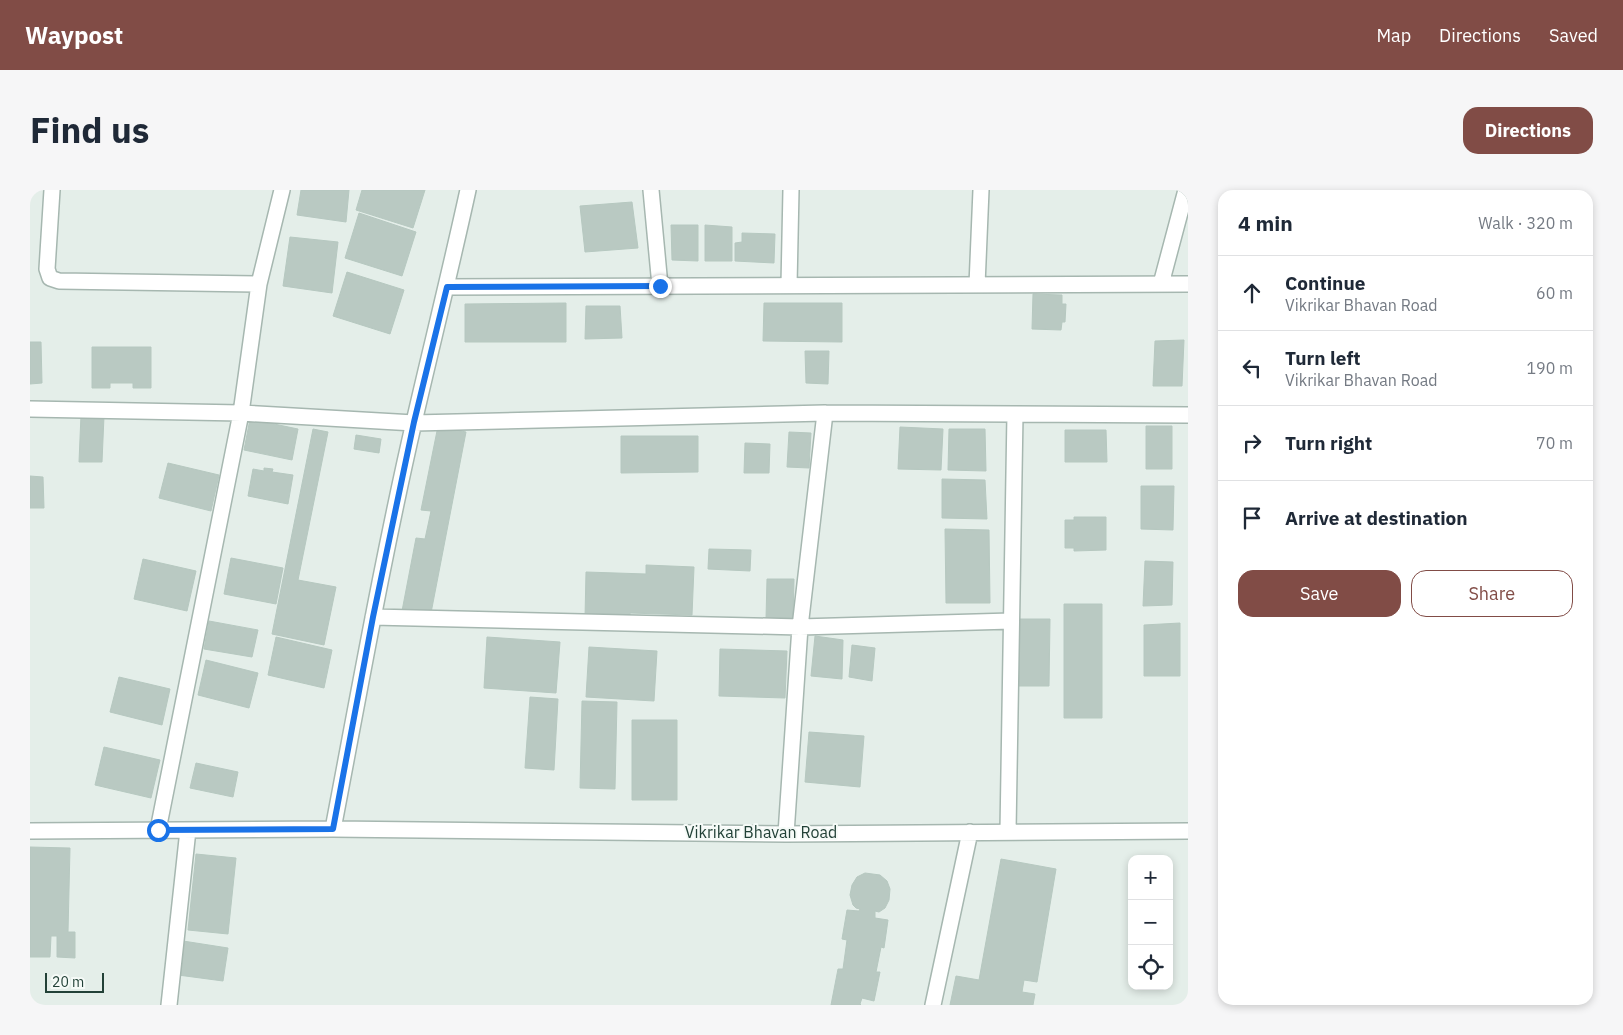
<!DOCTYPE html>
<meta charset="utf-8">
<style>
body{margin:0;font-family:"IBM Plex Sans",sans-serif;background:#f6f6f7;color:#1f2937}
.controls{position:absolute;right:15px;bottom:15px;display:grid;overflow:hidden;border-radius:10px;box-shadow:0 2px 8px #0003}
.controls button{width:45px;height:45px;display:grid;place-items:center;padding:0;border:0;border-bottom:1px solid #e0e1e3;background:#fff;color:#1f2937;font:25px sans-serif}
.scale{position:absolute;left:15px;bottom:12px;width:59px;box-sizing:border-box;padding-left:5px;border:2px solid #224137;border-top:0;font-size:14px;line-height:18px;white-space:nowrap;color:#224137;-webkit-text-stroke:4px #f5faf7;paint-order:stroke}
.stop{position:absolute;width:15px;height:15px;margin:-11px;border:4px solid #1a73e8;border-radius:50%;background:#fff}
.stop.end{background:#1a73e8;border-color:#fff;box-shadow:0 1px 5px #0008}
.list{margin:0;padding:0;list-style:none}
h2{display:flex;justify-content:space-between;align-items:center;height:65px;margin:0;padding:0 20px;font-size:21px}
h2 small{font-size:16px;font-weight:400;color:#747a83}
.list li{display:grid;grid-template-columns:32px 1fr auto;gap:15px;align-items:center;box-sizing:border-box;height:75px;padding:0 20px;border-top:1px solid #e0e1e3}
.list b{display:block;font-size:19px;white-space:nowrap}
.list p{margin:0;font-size:16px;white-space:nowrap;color:#747a83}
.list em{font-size:16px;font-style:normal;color:#747a83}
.actions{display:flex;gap:10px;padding:15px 20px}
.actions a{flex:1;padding:11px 0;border:1px solid #814c46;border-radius:15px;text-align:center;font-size:18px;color:#814c46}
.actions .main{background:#814c46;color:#fff}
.icon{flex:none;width:28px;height:28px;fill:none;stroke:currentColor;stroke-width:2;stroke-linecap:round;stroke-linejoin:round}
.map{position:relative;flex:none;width:1158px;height:815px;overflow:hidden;border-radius:15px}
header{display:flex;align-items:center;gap:30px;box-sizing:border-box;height:70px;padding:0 25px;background:#814c46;color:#fff}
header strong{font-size:24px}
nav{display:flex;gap:28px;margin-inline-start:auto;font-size:18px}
.intro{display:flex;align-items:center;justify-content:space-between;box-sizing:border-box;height:120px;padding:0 30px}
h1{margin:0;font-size:35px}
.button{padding:12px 22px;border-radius:15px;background:#814c46;color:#fff;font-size:18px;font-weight:700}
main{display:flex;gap:30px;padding:0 30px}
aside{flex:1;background:#fff;border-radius:15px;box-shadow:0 2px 8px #0003}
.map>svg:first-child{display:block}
.building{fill:#b9c9c2;stroke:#b6c8c0}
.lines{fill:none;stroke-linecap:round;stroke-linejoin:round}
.minor-casing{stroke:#a6b7b0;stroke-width:18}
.minor{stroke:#fff;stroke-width:15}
.route{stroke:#1a73e8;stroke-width:6}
.labels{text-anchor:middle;stroke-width:4;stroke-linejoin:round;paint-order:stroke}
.street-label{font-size:16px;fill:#224137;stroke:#f5faf7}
</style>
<header>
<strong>Waypost</strong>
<nav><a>Map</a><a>Directions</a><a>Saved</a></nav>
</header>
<div class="intro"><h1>Find us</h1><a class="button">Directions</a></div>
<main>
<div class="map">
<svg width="1158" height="815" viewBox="0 0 1158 815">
<rect width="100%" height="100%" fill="#e4eee9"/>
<path class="building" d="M271,0h48l-3,32 -49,-7z
M332,0h63l-12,38 -57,-18z
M602,12l6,46 -53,4 -5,-46z
M329,23l57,19 -14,44 -57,-18z
M641,35h27v36l-26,-1z
M675,35l27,2v34h-27z
M712,43l33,1 -1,29 -39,-2v-18l7,-1z
M260,47l48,5 -6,51 -49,-7z
M317,82l57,18 -14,44 -57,-18z
M1003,104l29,1v9h4l-1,18h-3l-1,8 -29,-1z
M536,113v39h-101v-38z
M734,113h78v39l-79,-1z
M556,116h34l2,32 -37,1z
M1154,150l-2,46h-29l2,-45z
M0,152h11l1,41 -12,1z
M62,157h59v41h-18v-5h-23v5h-18z
M775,161h24l-1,33 -22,-1z
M51,225l23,1 -2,46h-23z
M220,229l48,10 -6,31 -48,-10z
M408,236l28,6 -35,181 -29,-2 14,-73 9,1 6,-28 -10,-1z
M1116,236h26v43h-26z
M870,237l43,2 -2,41 -43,-1z
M283,239l15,3 -30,148 38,7 -12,58 -52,-11z
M919,239h36l1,42 -38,-1z
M1035,240h41l1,32h-42z
M759,242l22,1 -2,35 -22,-1z
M326,245l25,4 -2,14 -25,-4z
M591,246h77v36l-77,1z
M715,253l25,1 -1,29h-25z
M138,273l51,12 -8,36 -52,-13z
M234,278l9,1 -1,3 21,3 -5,29 -40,-8 5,-27 11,2z
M0,286l13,1 1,31h-14z
M912,289l43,1 2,39 -45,-1z
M1111,296h33l-1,44 -32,-1z
M1044,327h32v33l-32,1v-3h-9v-28h9z
M915,339l44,1 1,73h-44z
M679,359l42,1 -1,21 -42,-2z
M201,368l52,10 -7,36 -52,-10z
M113,369l53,12 -9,40 -53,-12z
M1115,371l28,1 -1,43 -29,1z
M616,375l48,2 -2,48 -62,-2v6l-45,-1 1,-46 60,2z
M737,389h27l-1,40h-27z
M1034,414h38v114h-38z
M989,429h31l-1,67h-31z
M179,431l49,9 -6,27 -48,-8z
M1150,433v53h-36v-51z
M785,446l28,4 -1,39 -31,-3z
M246,447l56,13 -8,38 -56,-13z
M457,447l73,5 -4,51 -72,-5z
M822,455l23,3 -3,33 -23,-4z
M559,457l68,4 -3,50 -68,-4z
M690,459l67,2 -2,47 -66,-2z
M176,470l52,13 -9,35 -51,-13z
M89,487l51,12 -8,36 -52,-13z
M500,507l28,2 -4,71 -29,-2z
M552,511l35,1 -2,87 -35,-1z
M602,530h45v80h-45z
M779,542l55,4 -4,51 -55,-5z
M74,557l56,13 -9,38 -56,-13z
M166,573l42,9 -5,25 -43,-9z
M0,657l40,1 -2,84h7v26l-18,-1v-21h-6l-1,21h-20z
M166,664l40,4 -8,76 -40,-4z
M971,669l55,10 -19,113 -13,-2 -2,12 13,2 -2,11h-83l6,-29 23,4z
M835,683l15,2 7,6 3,8 -1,11 -4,8 -6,4 -4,-1v7l13,2 -4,28 -3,-1 -5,25h4l-6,29 -12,-3 -2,6 1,1h-30l7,-36h5l4,-29 -5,-1 5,-29 12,1 1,-2 -4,-1 -3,-3 -3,-10 2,-10 5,-8z
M153,751l45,7 -5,33 -45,-6z"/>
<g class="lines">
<g class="minor-casing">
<path id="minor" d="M22,0l-5,79 3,9 9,3 200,3
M621,0l9,96
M1131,94l25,-94
M759,95l2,-95
M947,95l4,-95
M417,97l741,-3
M0,219l211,4 173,10 411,-10 190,1 -7,417
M795,223l-25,214 211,-6
M985,224l173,1
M343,427l427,10 -14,207
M303,639c26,-136 50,-272 81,-407 18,-78 37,-154 54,-232
M128,640l83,-417 18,-129 23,-94
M0,641l303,-2 453,5 402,-3
M139,815l19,-175
M903,815l37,-173"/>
</g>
<use href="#minor" class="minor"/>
</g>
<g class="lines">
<path class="route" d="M128,640l175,-1 40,-212 41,-195 33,-135 213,-1"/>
</g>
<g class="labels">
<g class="street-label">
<text x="731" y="648">Vikrikar Bhavan Road</text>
</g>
</g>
</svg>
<div class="controls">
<button>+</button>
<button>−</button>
<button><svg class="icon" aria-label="locate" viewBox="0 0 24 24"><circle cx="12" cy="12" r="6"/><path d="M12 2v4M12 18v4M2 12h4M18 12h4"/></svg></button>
</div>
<div class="scale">20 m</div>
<div class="stop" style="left:128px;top:640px"></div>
<div class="stop end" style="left:630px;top:96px"></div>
</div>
<aside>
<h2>4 min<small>Walk · 320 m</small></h2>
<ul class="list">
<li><svg class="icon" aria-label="ahead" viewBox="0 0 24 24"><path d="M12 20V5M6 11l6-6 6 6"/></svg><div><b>Continue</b><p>Vikrikar Bhavan Road</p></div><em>60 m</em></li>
<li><svg class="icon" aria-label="left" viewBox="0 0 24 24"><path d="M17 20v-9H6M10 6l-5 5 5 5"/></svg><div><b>Turn left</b><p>Vikrikar Bhavan Road</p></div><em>190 m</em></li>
<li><svg class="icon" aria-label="right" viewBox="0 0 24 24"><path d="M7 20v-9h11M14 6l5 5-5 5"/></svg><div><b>Turn right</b></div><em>70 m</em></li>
<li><svg class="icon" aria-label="arrive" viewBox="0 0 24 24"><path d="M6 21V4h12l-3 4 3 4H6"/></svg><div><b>Arrive at destination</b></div></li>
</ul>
<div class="actions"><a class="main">Save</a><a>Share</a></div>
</aside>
</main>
